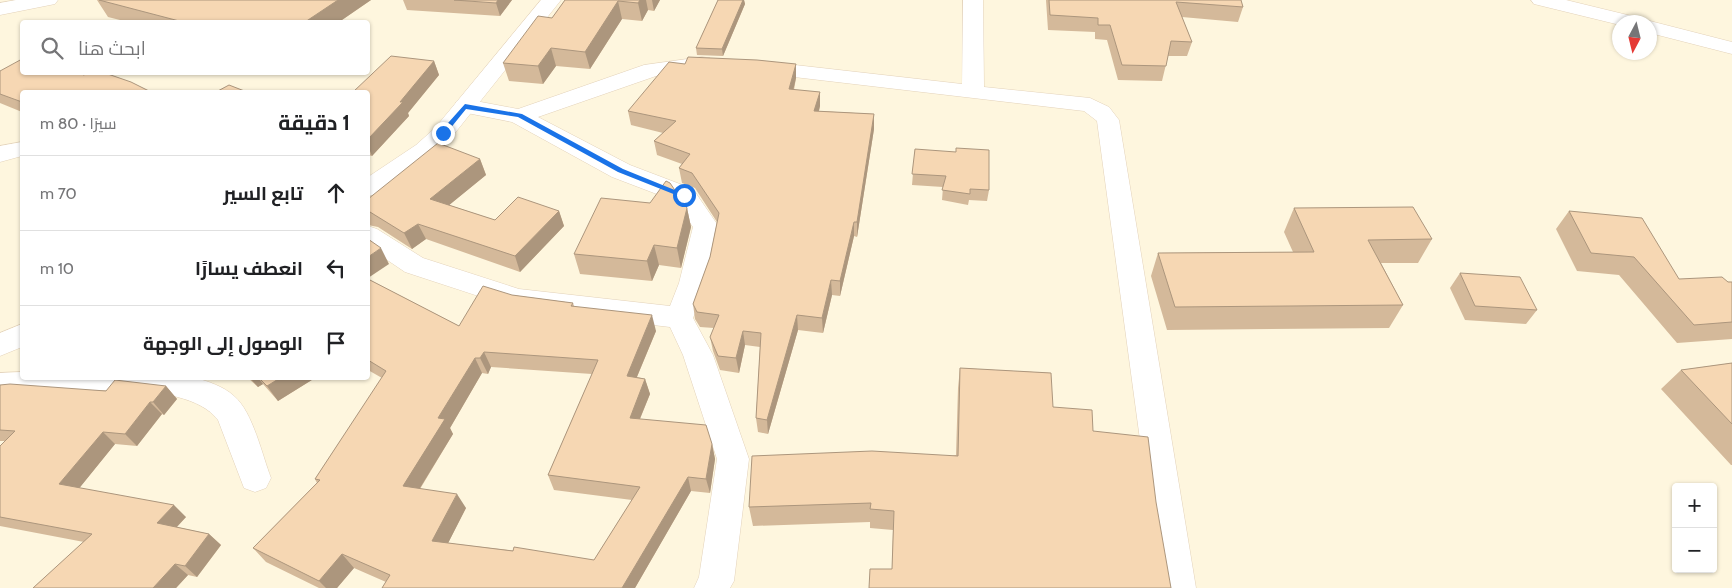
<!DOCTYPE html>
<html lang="ar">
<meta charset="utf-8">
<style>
body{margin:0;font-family:Cabin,Cairo,sans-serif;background:#f6f6f6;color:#202124;direction:rtl}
.controls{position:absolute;right:15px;bottom:15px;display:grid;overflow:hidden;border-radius:5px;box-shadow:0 1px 4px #0004}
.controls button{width:45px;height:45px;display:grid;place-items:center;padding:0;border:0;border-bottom:1px solid #e0e0e0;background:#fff;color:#202124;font:25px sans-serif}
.compass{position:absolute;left:1612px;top:15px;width:45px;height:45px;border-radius:50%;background:#fff;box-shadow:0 1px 4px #0004;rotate:187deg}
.stop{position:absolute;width:15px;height:15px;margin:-11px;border:4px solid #1a73e8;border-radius:50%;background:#fff}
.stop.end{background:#1a73e8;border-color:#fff;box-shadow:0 1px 5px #0008}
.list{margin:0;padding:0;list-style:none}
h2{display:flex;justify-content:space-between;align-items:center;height:65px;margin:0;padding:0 20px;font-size:21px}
h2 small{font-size:16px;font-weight:400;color:#757577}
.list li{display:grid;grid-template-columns:32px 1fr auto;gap:15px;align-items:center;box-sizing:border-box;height:75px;padding:0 20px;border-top:1px solid #e0e0e0}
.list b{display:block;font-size:19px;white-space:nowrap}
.list em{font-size:16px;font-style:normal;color:#757577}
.icon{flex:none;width:28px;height:28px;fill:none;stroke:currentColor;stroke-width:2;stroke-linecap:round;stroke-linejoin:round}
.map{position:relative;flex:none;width:1732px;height:588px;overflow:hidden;direction:ltr}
.search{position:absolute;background:#fff;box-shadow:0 1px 4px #0004;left:20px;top:20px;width:350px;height:55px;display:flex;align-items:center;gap:12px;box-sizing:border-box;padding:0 18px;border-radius:5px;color:#757577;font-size:19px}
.panel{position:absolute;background:#fff;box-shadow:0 1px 4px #0004;left:20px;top:90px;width:350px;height:290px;border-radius:5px;direction:rtl}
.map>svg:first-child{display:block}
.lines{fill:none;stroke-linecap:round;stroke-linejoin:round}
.minor-casing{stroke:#e3d2ba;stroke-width:1}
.tertiary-casing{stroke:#e3d2ba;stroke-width:1}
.minor{fill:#fff;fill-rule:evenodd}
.tertiary{fill:#fff;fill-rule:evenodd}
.wall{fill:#d4b99a;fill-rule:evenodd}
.shaded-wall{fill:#ac967d}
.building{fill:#f6d7b3;stroke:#ac967d;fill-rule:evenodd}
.route{fill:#1a73e8}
</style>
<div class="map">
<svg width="1732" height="588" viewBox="0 0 1732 588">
<rect width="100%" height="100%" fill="#fef6de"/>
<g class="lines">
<g class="minor-casing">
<path id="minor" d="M16,0h42l-3,4 -55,11v-12z
M963,0h20l1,87 106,11 19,9 10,13 77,468h-36l-63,-467 -13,-10 -324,-38 -8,-1 -3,-5 3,-5 8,-1 202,23z
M1531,0h35l74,18 3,4h-23v3l-86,-21z
M1650,21l82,21v12l-82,-21v-11h-6z
M702,57l8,1 3,5 -3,5 -54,8 -118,41 92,48 63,24 26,38 -12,56 -14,35 20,37 36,104 -15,122 -4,7h-36l5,-11 18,-118 -34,-104 -13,-28 -152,-18 -113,-37 -37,-25v-21l9,3 46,29 96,31 151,17 9,-23 14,-56 -18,-26 -63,-24 -100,-55 -55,-11 -3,-5 3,-5 8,-2 53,10 126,-44z
M22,142v14l-22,6v-16z
M22,372v6h174c13,4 27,8 38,18 19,16 28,59 37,82l-5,10 -11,4 -11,-4 -26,-68c-34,-45 -166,-27 -218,-23v-24z"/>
</g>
<g class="tertiary-casing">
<path id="tertiary" d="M541,0h20l-110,138 -19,17 -55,39 -9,2v-19l48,-32 19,-17z
M22,324v23l-22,9v-23z"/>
</g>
<use href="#minor" class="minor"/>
<use href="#tertiary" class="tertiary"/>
</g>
<path class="wall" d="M97,0h274l-32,22h-211l-20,-5z
M403,0h109l-12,16 -93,-6z
M565,0h95l-6,11 -6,-1 -6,11 -20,-2 -32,50 -34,-3 -13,18 -34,-3 -6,-18 49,-45z
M718,0h26l1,4 -22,52 -26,-1 -1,-7z
M1046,0h195l2,7 -5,15 -56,-5 10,25 -5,14h-19l-6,25 -44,-1 -11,-40 -12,-1v-7l-47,-2z
M434,61l5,14 -31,38 1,3 -37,40 -4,-1v-63z
M685,64h111v14l-2,12 26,2v14l-1,5 55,3v15l-17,108 -3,-1 -14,60 -8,-1 -9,38 -25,-3 -30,104 -10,-2 -2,-14 4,-71 -15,-2 -6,28 -19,-3 -7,-19 -3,-14 4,-9 -14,-1 -5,-8 -2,-15 17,-47 7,-35 -22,-34 -13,-5 -3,-15 3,-4 -25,-9 -3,-14 9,-8 -32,-8 -3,-14z
M0,71l84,4 18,-3 -80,20v20l-22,-9z
M915,149l74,41 -2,11 -18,-1 -1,5 -26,-5 1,-13 -31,-2z
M480,159l6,16 -37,30 46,15 64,-9 5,15 -44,46 -94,-33 -14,10 -34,-22 -10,-2v-26z
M687,208l4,19 -10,41 -22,-3 -7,16 -72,-7 -6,-20z
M1294,208l138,31 -14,24h-37l22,42 -14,23 -222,2 -16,-54 7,-23 135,-1 -9,-20z
M1569,211l110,68 53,3v57l-55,4 -58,-68 -42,-4 -21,-42z
M1460,273l77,37 -11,14 -61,-4 -15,-32z
M368,279l91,47 53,-31 61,8 1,3 82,25 -19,46 8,2 5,15 -10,25 72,25 3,15 -5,34 -19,-2 -56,97h-253l4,-6 -32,-14 -17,20h-18l-53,-26 -13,-14 64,-65 -2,-4 67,-101 -14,-8zM491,367l101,7 -44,101 6,15 78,10 -38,60 -146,-17 18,-35 -46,-19 33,-55 -3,-6 32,-55 6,1z
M1732,363v102h-1l-70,-76 20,-19z
M960,368l91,5 -159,196 1,-39 -23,-2v-6l-117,4 -4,-19 207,-52 2,-67z
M248,378h67l-37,23 -15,-17 -5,3z
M0,385l106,6 60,-5 11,13 -13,16 -2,-1 -25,32 -22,-2 -36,44 107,29 -9,10 32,7 12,11 -24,32 -9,-2 -12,13h-143l51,-46 -84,-16v-80l5,-5h-5z"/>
<path class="shaded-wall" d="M338,0h33l-32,22h-34z
M498,0h14l-12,16 -4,-13z
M640,0h6l2,10 -6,11 -4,-18z
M652,0h8l-6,11z
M743,0h1l1,4 -22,52 -1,-7z
M618,1l4,18 -32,50 -5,-17z
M551,48l5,18 -13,18 -5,-18z
M434,61l5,14 -31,38 1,3 -37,40 -4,-10v-7z
M796,64v14l-6,26 -1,-15z
M820,92v14l-5,20 -1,-15z
M874,114v15l-17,108v-15z
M480,159l6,16 -49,40 -7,-16z
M687,208l4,19 -10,41 -4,-20z
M559,211l5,15 -44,46 -5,-16z
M854,222v14l-14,60v-15z
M418,224l8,15 -14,10 -8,-16z
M654,245l5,20 -7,16 -5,-20z
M381,248l8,16 -21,14v-21z
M831,280l1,15 -9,38 -1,-15z
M652,315l4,16 -25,60 -4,-15z
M797,315l1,15 -30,104 -1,-14z
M743,331l2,14 -6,28 -3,-15z
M484,352l7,15 -3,7 -8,-16z
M475,358l7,15 -32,55 3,6 -41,67 -9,-15 35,-68z
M250,378h8l5,6 -5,3z
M280,378h35l-37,23 -11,-15z
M645,379l5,15 -16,39 -4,-15z
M166,386l11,13 -13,16 -11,-13z
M150,402l12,12 -25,32 -12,-12z
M103,432l12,12 -42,52 -14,-12z
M712,444l3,15 -5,34 -4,-14z
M688,477l3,14 -56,97h-13z
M457,494l9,14 -24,47 -10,-14z
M174,505l12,12 -16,17 -13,-11z
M209,534l12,11 -24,32 -12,-11z
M342,554l12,14 -17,20h-11l-7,-7z
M175,564l13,11 -12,13h-23z"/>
<path class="building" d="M99,0h239l-33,22h-122z
M454,0h44l-2,3z
M565,0h75l-2,3 -20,-2 -33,51 -34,-4 -13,18 -35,-3 35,-47 14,2z
M718,0h25l-21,49 -26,-1z
M1049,0h192l2,7 -67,-5 16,40 -21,-1 -5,25 -44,-1 -12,-40h-12v-7l-48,-3z
M391,56l43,5 -34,41h3l-35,37v-47h-15z
M688,57l69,3 39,4 -7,25 31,3 -6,19 60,3 -17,108h-3l-14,59 -9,-1 -9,38 -25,-3 -30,105 -11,-2 5,-85 -18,-2 -7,27 -18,-2 -8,-19 9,-22 -22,-3 -4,-8 17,-47 9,-44 -27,-40 -13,-5 11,-14 -36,-13 22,-20 -48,-10 41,-49 16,2z
M22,59v13h54l8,3 4,-3h14l29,10 20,10h-129v10l-22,-8v-23z
M229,85l18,7h-31z
M438,143l42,16 -50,40 65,21 23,-23 41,14 -44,45 -97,-32 -14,9 -34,-21 -2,-1v-12z
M956,148l33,2v40l-19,-1v5l-28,-4 4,-14 -34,-2 3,-25 41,3z
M666,181l4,2 17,25 -10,40 -23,-3 -7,16 -73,-7 27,-56 49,5z
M1413,207l19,32 -64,1 35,65 -228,2 -17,-54 156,-1 -20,-44z
M1569,211l73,7 37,61 43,-2 6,5h4v40l-38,3 -60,-68 -43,-4z
M368,239l13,9 -13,9z
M1460,273l60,4 17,33 -62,-4z
M368,279l91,47 24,-40 29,9 61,8 -2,3 81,9 -25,61 18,3 -15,39 76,7 6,19 -6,35 -18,-2 -66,111h-240l8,-13 -48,-21 -23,27 -66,-33 67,-68 -5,-1 71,-108 -18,-11zM484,352l114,8 -50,115 92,12 -46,73 -80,-13 -1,4 -81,-10 25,-47 -54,-8 42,-67 -7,-1 37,-60h5z
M1732,363v61l-51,-54z
M960,368l91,5 2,34 39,3 1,21 55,6 8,65 15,86h-302l1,-19h22l2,-58 -24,-2 1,-6 -122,4 3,-51 120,-5 86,5z
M259,378h21l-13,8z
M115,380l51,6 -13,16h-3l-25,32 -22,-2 -44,52 115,21 -17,18 52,11 -24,32 -10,-2 -22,24h-120l59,-54 -92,-17v-71l15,-15 -15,-1v-45l10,-1 96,7z"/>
<path class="route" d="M465,104l57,10 101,55 64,26 -6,2 -63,-25 -100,-55 -52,-8 -21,26h-5v-3z"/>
</svg>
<div class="controls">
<button>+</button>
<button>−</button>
</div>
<svg class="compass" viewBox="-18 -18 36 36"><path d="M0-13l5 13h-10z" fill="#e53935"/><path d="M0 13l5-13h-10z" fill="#757577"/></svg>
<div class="stop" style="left:684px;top:195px"></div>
<div class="stop end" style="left:443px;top:133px"></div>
<div class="search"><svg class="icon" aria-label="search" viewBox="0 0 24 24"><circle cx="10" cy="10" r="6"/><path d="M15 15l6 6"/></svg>ابحث هنا</div>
<section class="panel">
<h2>1 دقيقة<small>سيرًا · 80 m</small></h2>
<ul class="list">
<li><svg class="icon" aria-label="ahead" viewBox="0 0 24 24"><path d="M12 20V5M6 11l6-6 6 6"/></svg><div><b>تابع السير</b></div><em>70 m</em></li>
<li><svg class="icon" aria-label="left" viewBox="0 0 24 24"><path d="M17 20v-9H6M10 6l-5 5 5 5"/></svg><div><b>انعطف يسارًا</b></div><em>10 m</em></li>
<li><svg class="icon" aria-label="arrive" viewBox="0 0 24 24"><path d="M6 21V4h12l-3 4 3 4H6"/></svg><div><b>الوصول إلى الوجهة</b></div></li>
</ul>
</section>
</div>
